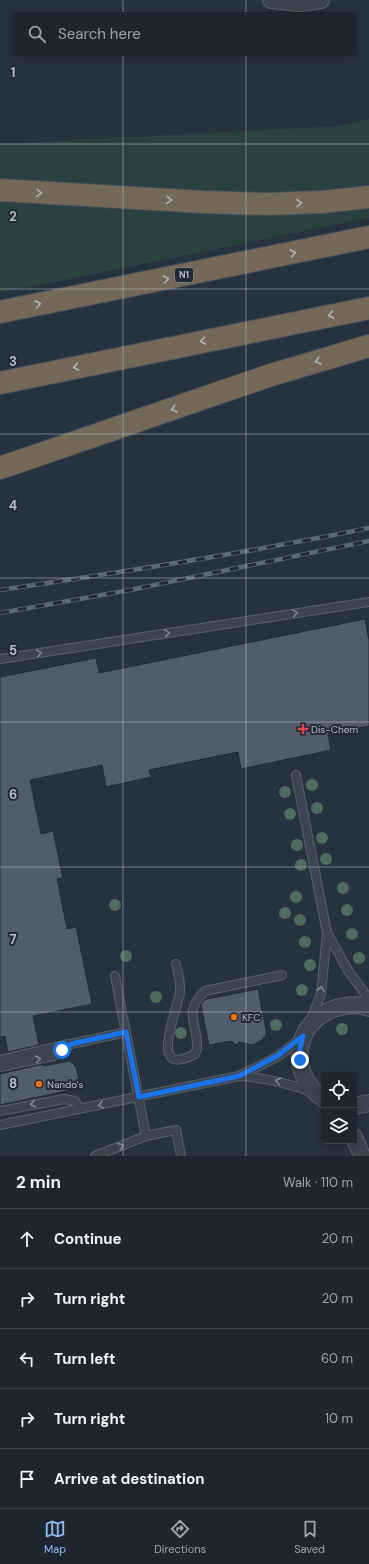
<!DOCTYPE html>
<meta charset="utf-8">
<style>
body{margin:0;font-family:"DM Sans",sans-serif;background:#252e37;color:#f1f3f6}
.controls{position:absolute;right:12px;bottom:12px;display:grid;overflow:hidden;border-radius:4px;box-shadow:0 2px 10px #0003}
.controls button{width:36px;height:36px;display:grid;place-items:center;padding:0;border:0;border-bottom:1px solid #3b434b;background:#1d262f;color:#f1f3f6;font:20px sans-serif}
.stop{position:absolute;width:12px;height:12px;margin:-9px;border:3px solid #1a73e8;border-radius:50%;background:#fff}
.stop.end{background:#1a73e8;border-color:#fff;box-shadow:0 1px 4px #0008}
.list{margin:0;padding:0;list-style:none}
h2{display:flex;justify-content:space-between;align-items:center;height:52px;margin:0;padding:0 16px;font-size:17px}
h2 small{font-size:13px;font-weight:400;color:#a0a5aa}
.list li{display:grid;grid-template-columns:26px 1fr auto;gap:12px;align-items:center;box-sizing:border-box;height:60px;padding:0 16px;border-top:1px solid #3b434b}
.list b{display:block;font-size:15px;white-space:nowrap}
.list em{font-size:13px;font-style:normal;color:#a0a5aa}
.icon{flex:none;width:22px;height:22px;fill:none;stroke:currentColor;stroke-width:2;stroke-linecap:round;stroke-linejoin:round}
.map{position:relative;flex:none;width:369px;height:1156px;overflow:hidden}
.search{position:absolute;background:#1d262f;box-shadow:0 2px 10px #0003;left:12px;right:12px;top:12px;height:44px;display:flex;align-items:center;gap:10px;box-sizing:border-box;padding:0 14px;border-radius:4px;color:#a0a5aa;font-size:15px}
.sheet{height:352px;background:#1d262f}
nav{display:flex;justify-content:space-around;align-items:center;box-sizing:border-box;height:56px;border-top:1px solid #3b434b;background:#1d262f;font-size:11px;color:#a0a5aa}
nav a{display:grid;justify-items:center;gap:2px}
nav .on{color:#94bcf2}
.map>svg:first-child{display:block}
.green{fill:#2a4041}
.building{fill:#525d6c;stroke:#222b36}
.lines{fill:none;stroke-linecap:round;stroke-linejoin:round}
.service-casing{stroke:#59626c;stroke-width:10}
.minor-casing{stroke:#59626c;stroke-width:18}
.motorway-casing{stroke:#464f59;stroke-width:24}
.service{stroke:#3b444f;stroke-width:8}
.minor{stroke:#3b444f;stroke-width:16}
.motorway{stroke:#746858;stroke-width:22}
.rail-casing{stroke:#5d6875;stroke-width:4.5}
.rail{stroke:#202934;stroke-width:3;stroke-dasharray:9;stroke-linecap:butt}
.tree{fill:#4f6b5e}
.oneway{stroke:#b0b6be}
.oneway2{stroke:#7f8892}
.route{stroke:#1a73e8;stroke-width:5}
.grid{fill:none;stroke:#b7bfc9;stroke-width:1;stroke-opacity:0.55}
.health-dot{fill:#e0444e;stroke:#202934;stroke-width:1.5}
.food-dot{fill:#e8710a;stroke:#202934;stroke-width:1.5}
.labels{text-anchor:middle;stroke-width:4;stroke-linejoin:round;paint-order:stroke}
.shield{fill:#202934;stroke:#8a929c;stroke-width:1}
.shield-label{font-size:9px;font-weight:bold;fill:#b7bfc9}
.poi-label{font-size:10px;fill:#b7bfc9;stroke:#202934;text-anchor:start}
.grid-label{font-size:13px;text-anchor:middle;font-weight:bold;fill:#b7bfc9;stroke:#202934;stroke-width:4;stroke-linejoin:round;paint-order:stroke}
</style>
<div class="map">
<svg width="369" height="1156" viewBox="0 0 369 1156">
<rect width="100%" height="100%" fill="#27323f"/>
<path class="green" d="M369,119v66l-9,1 -56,6h-102l-202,-12v-36l338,-18z
M0,199l117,10 215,1 37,-4v12l-369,75z"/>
<path class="building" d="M365,619l4,21v86l-41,8 3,16 -90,19 -3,-17 -89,18 2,7 -45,10 -4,-22 -72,15 11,54 12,-3 10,47 -6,1 10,50 9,-2 16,77 -59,12 6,29 -31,7 -3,-16 -5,1v-360l96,-19 3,15z
M258,989l8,41v5l-4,5 -10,5 -13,-3 -3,3 -5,-4 -22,4 -8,-40 2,-4 4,-2z
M70,1061l6,6 3,13 -3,9 -76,16v-31l43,-10v2z"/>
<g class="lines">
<g class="service-casing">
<path id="service" d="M0,659l369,-57
M296,775l31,158 -6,61 -10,25
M327,933l22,39 20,27
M176,964c2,9 5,19 4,28 -2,17 -34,88 15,62l2,-5c1,-27 -15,-36 8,-58l77,-16
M115,976l31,160 30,-6 5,26
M0,1060l68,-16
M0,1067l53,-11 18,-12 55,-12
M240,1076c26,2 48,7 72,16
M0,1111l64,-12 11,2 5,8
M0,1125l239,-49 38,-19 24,-19
M95,1156l51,-20"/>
</g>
<g class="minor-casing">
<path id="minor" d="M271,0l29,3 21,-3
M324,1099c-41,-27 -28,-86 21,-93 7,-1 17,-1 24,2
M354,1106l15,-3
M354,1137l8,19"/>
</g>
<g class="motorway-casing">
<path id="motorway" d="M0,190l203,12 65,2 54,-2 47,-5
M0,312l369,-75
M0,383l369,-75
M0,468l271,-93 98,-29"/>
</g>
<use href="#service" class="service"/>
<use href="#minor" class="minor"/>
<use href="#motorway" class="motorway"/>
<g class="rail-casing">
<path id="rail" d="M0,590c124,-18 247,-37 369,-62
M0,613l130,-23 239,-49"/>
</g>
<use href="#rail" class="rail"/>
</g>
<g class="tree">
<circle cx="312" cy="785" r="6"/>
<circle cx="285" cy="792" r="6"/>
<circle cx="317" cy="808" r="6"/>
<circle cx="290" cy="814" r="6"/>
<circle cx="322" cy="838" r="6"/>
<circle cx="297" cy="845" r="6"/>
<circle cx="326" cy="859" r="6"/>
<circle cx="301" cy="865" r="6"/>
<circle cx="343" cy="888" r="6"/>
<circle cx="296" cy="897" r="6"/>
<circle cx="115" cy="905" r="6"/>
<circle cx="347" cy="910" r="6"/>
<circle cx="285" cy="913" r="6"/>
<circle cx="300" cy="920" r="6"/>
<circle cx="352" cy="934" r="6"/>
<circle cx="305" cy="942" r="6"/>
<circle cx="126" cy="956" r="6"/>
<circle cx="359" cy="958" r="6"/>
<circle cx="310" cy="965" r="6"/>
<circle cx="302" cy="990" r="6"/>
<circle cx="156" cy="997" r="6"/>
<circle cx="276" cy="1025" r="6"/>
<circle cx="342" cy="1029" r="6"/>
<circle cx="181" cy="1033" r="6"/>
</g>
<defs><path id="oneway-chevron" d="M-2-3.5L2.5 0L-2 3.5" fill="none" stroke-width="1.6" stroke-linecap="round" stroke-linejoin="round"/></defs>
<g class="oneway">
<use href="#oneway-chevron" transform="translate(39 193) rotate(3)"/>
<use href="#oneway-chevron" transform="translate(169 200) rotate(3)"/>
<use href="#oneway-chevron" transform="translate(299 203) rotate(-2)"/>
<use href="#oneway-chevron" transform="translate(293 253) rotate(-11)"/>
<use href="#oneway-chevron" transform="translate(166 279) rotate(-11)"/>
<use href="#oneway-chevron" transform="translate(38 304) rotate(-11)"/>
<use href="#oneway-chevron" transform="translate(331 315) rotate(169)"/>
<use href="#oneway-chevron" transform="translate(203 341) rotate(169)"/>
<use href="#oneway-chevron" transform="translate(318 361) rotate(164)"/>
<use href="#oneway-chevron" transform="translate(76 367) rotate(169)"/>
<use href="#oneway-chevron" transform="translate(174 409) rotate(162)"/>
</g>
<g class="oneway2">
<use href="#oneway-chevron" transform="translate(295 613) rotate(-9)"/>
<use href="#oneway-chevron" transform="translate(167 633) rotate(-9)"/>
<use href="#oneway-chevron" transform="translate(39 653) rotate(-9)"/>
<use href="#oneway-chevron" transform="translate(321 989) rotate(-80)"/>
<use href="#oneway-chevron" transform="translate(38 1059) rotate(-12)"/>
<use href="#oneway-chevron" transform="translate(278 1081) rotate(-168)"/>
<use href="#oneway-chevron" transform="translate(33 1104) rotate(169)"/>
<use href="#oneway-chevron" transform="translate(101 1105) rotate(168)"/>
<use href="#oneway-chevron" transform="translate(121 1146) rotate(-21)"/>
</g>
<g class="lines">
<path class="route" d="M62,1050l9,-6 55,-12 13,65 100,-21 38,-20 26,-20 -3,12v12"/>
</g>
<path class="grid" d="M123,0v14M246,0v14M123,54v1102M246,54v1102M0,144h369M0,289h369M0,434h369M0,578h369M0,722h369M0,867h369M0,1012h369"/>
<path class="health-dot" d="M301 723h4v4h4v4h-4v4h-4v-4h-4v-4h4z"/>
<g class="food-dot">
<circle cx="234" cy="1017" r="4"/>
<circle cx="39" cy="1084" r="4"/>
</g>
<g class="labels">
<rect class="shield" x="175" y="268" width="18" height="14" rx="3"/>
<g class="shield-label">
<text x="184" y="278">N1</text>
</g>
<g class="poi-label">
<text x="311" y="733">Dis-Chem</text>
<text x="242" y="1021">KFC</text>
<text x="47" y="1088">Nando's</text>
</g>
</g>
<g class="grid-label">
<text x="13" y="77">1</text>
<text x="13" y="221">2</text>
<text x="13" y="366">3</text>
<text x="13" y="510">4</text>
<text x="13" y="655">5</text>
<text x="13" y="799">6</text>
<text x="13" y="944">7</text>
<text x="13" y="1088">8</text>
</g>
</svg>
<div class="controls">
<button><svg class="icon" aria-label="locate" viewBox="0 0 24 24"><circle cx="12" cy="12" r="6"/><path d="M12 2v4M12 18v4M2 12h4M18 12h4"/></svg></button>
<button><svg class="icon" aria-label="layers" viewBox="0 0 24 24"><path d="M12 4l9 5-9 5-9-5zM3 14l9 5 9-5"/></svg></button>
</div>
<div class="stop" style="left:62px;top:1050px"></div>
<div class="stop end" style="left:300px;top:1060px"></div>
<div class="search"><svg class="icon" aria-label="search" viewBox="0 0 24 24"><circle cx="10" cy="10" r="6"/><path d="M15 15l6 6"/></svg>Search here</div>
</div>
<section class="sheet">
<h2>2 min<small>Walk · 110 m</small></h2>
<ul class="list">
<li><svg class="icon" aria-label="ahead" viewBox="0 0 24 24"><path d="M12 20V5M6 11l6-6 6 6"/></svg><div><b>Continue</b></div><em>20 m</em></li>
<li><svg class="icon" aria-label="right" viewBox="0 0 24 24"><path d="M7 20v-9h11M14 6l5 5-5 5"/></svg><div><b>Turn right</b></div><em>20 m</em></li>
<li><svg class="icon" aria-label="left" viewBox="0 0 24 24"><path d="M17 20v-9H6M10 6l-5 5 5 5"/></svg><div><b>Turn left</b></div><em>60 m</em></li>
<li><svg class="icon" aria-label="right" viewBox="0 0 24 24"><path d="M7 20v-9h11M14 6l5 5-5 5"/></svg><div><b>Turn right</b></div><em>10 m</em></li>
<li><svg class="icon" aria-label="arrive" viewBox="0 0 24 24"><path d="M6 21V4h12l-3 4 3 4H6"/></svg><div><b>Arrive at destination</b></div></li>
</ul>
</section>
<nav>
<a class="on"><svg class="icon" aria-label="map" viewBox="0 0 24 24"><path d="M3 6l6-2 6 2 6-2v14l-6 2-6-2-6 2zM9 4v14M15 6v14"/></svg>Map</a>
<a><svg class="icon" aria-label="directions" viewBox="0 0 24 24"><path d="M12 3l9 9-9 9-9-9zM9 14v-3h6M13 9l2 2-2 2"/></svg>Directions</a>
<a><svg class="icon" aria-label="saved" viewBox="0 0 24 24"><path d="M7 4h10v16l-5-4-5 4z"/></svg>Saved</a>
</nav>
